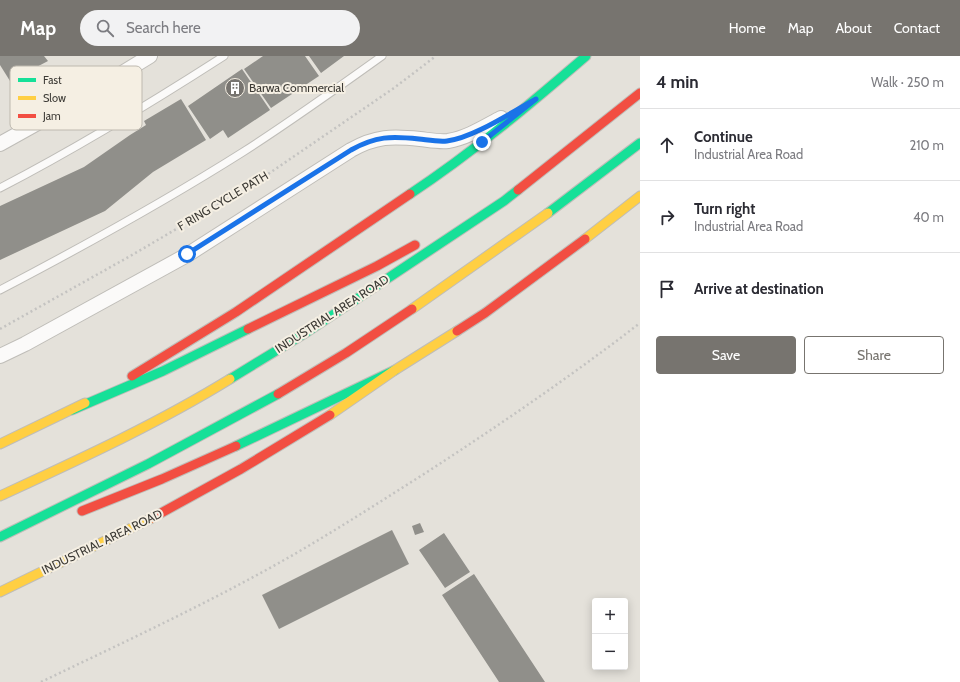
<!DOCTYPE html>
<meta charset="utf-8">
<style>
body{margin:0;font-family:Cabin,sans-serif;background:#f2f2f3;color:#2b2b33}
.controls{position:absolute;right:12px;bottom:12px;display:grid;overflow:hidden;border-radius:4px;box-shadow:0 2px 10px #0003}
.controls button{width:36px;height:36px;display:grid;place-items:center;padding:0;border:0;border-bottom:1px solid #e1e1e2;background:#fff;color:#2b2b33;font:20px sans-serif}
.stop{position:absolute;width:12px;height:12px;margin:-9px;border:3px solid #1a73e8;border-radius:50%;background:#fff}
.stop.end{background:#1a73e8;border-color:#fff;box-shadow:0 1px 4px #0008}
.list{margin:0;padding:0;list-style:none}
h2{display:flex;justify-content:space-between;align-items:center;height:52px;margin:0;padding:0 16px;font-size:17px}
h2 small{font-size:13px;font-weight:400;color:#7c7c81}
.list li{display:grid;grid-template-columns:26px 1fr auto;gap:12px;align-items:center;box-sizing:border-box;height:72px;padding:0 16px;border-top:1px solid #e1e1e2}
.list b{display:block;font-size:15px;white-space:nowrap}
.list p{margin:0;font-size:13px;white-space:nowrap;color:#7c7c81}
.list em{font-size:13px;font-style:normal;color:#7c7c81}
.actions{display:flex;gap:8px;padding:12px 16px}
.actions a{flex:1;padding:9px 0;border:1px solid #77746f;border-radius:4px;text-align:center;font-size:14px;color:#77746f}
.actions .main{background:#77746f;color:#fff}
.icon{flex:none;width:22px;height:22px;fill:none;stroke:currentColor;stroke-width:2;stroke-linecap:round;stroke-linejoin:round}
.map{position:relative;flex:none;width:640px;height:626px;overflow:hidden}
header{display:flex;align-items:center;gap:24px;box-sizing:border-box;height:56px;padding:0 20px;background:#77746f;color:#fff}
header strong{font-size:19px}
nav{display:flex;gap:22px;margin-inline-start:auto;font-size:14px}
.search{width:280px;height:36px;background:#f2f2f3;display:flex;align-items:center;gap:10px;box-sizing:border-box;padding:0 14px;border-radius:22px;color:#7c7c81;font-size:15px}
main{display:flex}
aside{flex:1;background:#fff}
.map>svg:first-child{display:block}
.building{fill:#908f8a}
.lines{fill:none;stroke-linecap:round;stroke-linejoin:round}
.lane-casing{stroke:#bfbdb8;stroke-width:9}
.street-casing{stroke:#bfbdb8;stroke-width:16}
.fast-casing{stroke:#bfbdb8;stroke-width:11}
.slow-casing{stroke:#bfbdb8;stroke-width:11}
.jam-casing{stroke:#bfbdb8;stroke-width:11}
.path{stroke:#c4c3c1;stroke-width:2.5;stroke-dasharray:2 3;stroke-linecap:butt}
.lane{stroke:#fbfaf9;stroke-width:7}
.street{stroke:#fbfaf9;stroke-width:14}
.fast{stroke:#16e098;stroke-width:9}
.slow{stroke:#ffcf43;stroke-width:9}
.jam{stroke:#f24e42;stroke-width:9}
.route{stroke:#1a73e8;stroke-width:5}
.labels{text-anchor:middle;stroke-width:4;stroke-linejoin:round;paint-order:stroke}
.poi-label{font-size:12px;fill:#3c3a35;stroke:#f5efe3;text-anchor:start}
.street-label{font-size:12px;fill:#3c3a35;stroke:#f5efe3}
.key{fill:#f5efe3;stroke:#beb9af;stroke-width:1}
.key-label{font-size:11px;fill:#3c3a35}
</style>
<header>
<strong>Map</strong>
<div class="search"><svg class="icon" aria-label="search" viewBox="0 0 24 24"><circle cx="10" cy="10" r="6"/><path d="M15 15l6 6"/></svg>Search here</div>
<nav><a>Home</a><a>Map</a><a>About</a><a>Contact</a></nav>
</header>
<main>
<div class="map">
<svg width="640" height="626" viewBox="0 0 640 626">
<rect width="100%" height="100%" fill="#e4e1da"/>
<path class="building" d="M0,0h44l4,5 -38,20 -10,-16z
M263,0h42l14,20 -48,32 -27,-39z
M309,0h35l-23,17z
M242,13l28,41 -42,28 -5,-8 -13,9 -22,-33z
M181,43l25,41 -53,32 -48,39 -105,49v-54l84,-39 46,-32 16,-10 -2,-4z
M420,467l4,9 -9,3 -3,-9z
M392,474l17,34 -130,65 -17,-34z
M444,477l26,39 -25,16 -26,-38z
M474,518l71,108h-46l-57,-87z"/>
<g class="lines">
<g class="lane-casing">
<path id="lane" d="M0,132c77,-40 151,-85 224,-132
M0,234c82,-43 164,-88 243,-138 47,-30 93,-63 139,-96"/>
</g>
<g class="street-casing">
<path id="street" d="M0,88l70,-39 80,-49
M0,300l25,-12 162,-89 164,-105c25,-14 41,-14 69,-11 9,1 19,3 28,2 19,-3 36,-14 53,-23"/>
</g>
<g class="fast-casing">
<path id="fast" d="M410,138c62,-41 119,-89 176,-138
M548,157l92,-70
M230,323l77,-47 197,-131 14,-11
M72,354l91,-39 85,-42
M236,390l159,-76
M0,481l148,-73 130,-70"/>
</g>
<g class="slow-casing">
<path id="slow" d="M585,183l55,-43
M412,253l136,-96
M330,359l65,-45 62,-39
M0,388l85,-41
M0,440c78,-36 157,-72 230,-117
M0,536l152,-74"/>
</g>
<g class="jam-casing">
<path id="jam" d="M518,134l122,-97
M248,273l129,-63 38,-21
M457,275l28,-18 100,-74
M132,320l104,-64 174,-118
M278,338l68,-41 66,-44
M82,455l80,-32 74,-33
M152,462l89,-49 89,-54"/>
</g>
<path class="path" d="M0,273l132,-74 123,-72 139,-95 42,-32
M41,626c79,-38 159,-75 236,-118 50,-28 98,-59 147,-90 74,-48 146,-97 216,-151"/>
<use href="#lane" class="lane"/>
<use href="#street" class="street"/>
<use href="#fast" class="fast"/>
<use href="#slow" class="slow"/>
<use href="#jam" class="jam"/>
</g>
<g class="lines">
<path class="route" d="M187,198l164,-104c25,-14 40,-14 68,-11 9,1 19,3 28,2 26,-3 65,-29 89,-42l-54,43"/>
</g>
<defs>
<g id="building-disc" transform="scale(1)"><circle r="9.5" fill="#77746f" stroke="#f5efe3"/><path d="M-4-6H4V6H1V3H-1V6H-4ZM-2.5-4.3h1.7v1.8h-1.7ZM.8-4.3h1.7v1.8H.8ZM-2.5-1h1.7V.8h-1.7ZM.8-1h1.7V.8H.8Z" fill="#fff"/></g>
</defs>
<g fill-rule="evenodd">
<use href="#building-disc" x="235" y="32"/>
</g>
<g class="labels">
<g class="poi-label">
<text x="249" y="36">Barwa Commercial</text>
</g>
<g class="street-label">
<text transform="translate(223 145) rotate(-31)" y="4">F RING CYCLE PATH</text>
<text transform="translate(332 258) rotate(-33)" y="4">INDUSTRIAL AREA ROAD</text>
<text transform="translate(102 486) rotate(-26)" y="4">INDUSTRIAL AREA ROAD</text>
</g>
</g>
<rect x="10" y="10" width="132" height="64" rx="6" class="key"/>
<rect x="18" y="22" width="18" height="4" fill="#16e098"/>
<rect x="18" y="40" width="18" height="4" fill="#ffcf43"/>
<rect x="18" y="58" width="18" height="4" fill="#f24e42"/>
<g class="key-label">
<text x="43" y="28">Fast</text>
<text x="43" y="46">Slow</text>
<text x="43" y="64">Jam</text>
</g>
</svg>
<div class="controls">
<button>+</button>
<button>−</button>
</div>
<div class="stop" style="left:187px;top:198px"></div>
<div class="stop end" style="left:482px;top:86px"></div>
</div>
<aside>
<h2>4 min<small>Walk · 250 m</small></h2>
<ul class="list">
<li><svg class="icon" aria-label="ahead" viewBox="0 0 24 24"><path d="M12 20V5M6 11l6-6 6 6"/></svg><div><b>Continue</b><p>Industrial Area Road</p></div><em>210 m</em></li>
<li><svg class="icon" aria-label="right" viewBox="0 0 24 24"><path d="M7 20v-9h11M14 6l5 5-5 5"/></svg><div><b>Turn right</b><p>Industrial Area Road</p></div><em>40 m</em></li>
<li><svg class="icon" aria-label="arrive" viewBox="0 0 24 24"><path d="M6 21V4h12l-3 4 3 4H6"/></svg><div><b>Arrive at destination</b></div></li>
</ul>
<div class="actions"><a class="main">Save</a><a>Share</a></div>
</aside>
</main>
